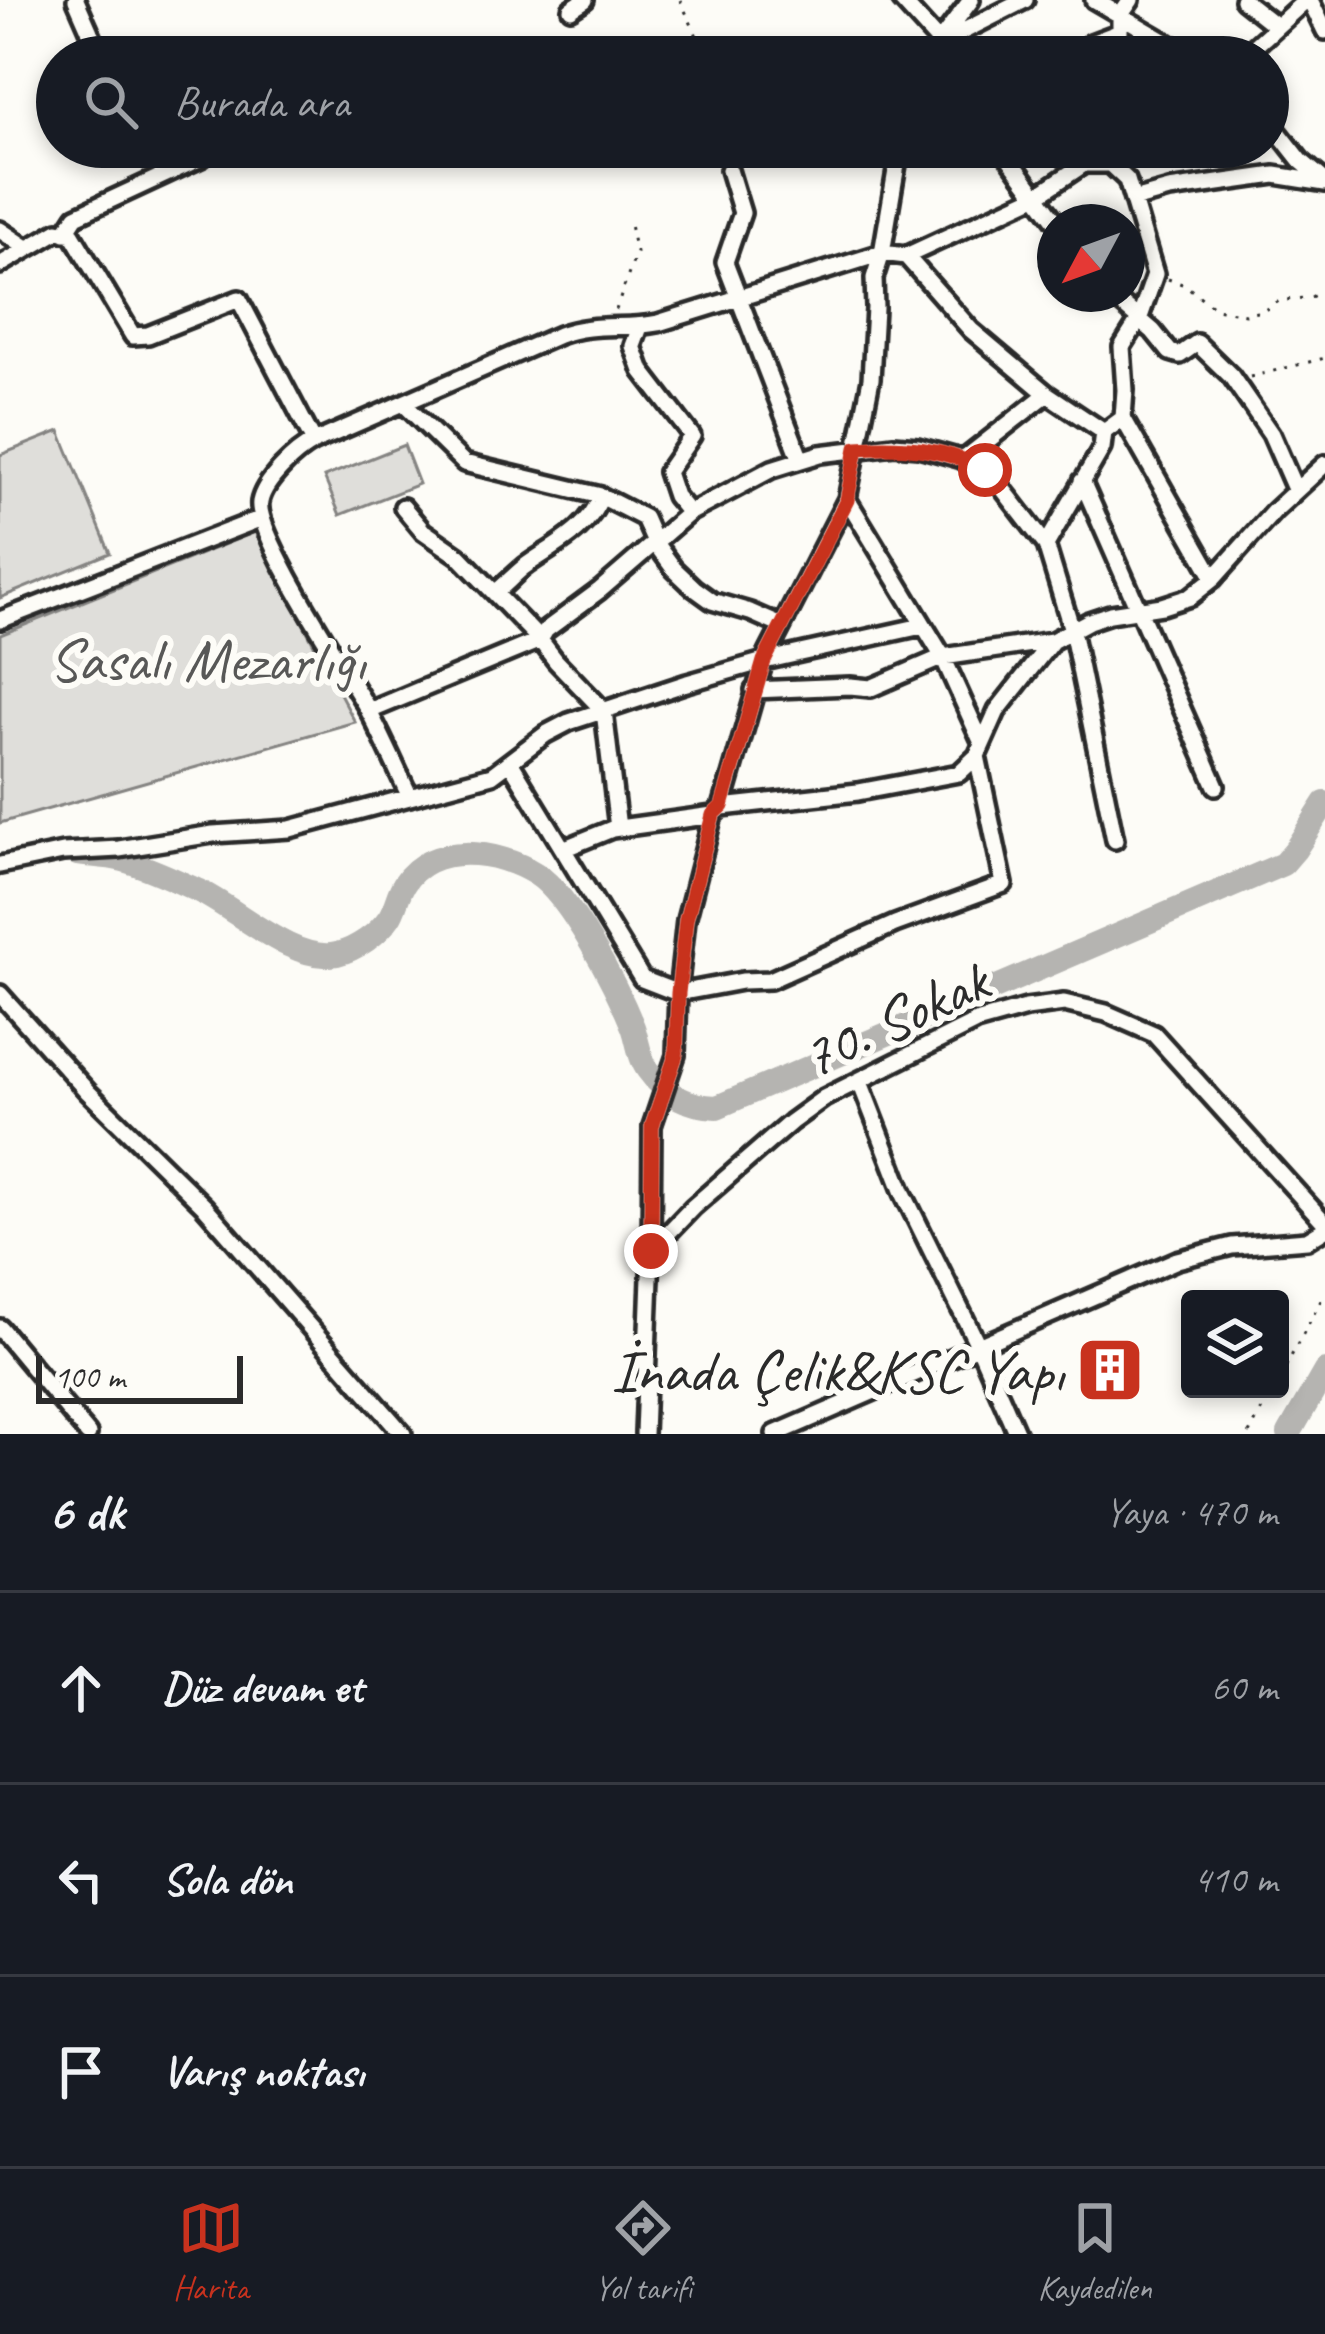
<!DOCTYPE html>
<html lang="tr">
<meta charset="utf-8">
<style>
body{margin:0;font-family:Caveat,sans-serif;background:#20242c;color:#f1f3f6}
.controls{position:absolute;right:36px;bottom:36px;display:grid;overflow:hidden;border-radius:12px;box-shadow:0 6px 18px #0003}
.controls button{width:108px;height:108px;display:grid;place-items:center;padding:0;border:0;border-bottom:3px solid #363941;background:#171b24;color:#f1f3f6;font:60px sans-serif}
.compass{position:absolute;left:1037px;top:204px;width:108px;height:108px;border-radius:50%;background:#171b24;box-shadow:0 6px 18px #0003;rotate:229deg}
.scale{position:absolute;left:36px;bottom:30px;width:207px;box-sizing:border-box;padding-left:12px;border:6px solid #2b2b2b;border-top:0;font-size:33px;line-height:42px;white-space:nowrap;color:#2b2b2b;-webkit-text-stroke:9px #fdfcf7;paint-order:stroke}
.stop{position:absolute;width:36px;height:36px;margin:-27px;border:9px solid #c8321e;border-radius:50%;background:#fff}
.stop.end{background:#c8321e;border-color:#fff;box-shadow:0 3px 12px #0008}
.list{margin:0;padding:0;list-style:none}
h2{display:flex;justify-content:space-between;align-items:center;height:156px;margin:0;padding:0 48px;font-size:51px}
h2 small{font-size:39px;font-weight:400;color:#9ea1a6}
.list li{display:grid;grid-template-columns:78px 1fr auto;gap:36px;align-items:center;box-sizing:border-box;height:192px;padding:0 48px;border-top:3px solid #363941}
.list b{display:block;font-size:45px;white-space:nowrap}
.list em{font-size:39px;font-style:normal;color:#9ea1a6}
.icon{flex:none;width:66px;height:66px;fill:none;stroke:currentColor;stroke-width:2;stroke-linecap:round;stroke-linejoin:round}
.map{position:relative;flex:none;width:1325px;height:1434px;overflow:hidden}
.search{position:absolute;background:#171b24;box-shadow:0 6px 18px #0003;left:36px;right:36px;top:36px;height:132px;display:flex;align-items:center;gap:30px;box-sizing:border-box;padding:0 42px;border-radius:66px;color:#9ea1a6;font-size:45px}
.sheet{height:732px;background:#171b24}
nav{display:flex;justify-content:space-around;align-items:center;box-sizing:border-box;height:168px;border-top:3px solid #363941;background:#171b24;font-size:33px;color:#9ea1a6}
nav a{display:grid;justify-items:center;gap:6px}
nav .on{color:#c8321e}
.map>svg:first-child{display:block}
.green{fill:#dfdeda;stroke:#858482;stroke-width:3}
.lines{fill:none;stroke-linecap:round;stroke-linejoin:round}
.river{stroke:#b5b4b1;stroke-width:24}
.minor-casing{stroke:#2b2b2b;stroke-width:24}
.path{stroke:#2b2b2b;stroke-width:3;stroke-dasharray:3 9;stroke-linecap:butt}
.minor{stroke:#fdfcf7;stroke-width:15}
.route{stroke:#c8321e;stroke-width:15}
.labels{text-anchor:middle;stroke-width:12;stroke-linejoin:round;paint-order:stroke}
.park-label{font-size:60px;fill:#585857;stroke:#fdfcf7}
.street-label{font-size:60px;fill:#2b2b2b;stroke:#fdfcf7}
.poi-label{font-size:60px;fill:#2b2b2b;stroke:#fdfcf7;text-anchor:end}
</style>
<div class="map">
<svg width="1325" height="1434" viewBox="0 0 1325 1434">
<rect width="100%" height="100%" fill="#fdfcf7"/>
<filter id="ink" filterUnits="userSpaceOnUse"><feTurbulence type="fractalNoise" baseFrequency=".00833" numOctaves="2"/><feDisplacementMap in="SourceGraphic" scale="24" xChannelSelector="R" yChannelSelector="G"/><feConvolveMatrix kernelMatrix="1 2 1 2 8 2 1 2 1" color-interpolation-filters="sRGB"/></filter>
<g filter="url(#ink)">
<path class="green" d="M60,431l50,122 -110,45v-143z
M404,445l15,39 -79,31 -16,-38z
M255,532l100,190 -355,101v-188z"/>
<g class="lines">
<path class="river" d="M77,854c15,2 31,2 46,6 25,7 52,20 76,31 38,18 95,73 138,63 20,-5 41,-20 52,-36 7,-10 8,-23 15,-34 27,-43 95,-34 132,-10 35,22 81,114 97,153 5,14 6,31 15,43 18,25 39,36 69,37l566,-243 12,-14 30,-47
M1289,1434l36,-63"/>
<g class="minor-casing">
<path id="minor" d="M76,0l25,57
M901,0l39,43 1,14
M1094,0l77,45 18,6 6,6
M1243,0l33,26
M1310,0l15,31
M571,9l14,-9
M941,40l30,-40
M940,43l85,-43
M1082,57l9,-14 29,-11v-16l11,-16
M1243,57l63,-57
M1268,119l33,42 24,20
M1001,147l55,75
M729,170l13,43 -17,49 76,198
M0,230l27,18
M65,233l11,-17 127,-59
M906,256l65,74 76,64 57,38
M0,265l58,-34 14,3 61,102 15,-1 91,-36 75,143
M1110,294l43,37 17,21 10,3 17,-12 34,33 40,58 24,55
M640,327l-7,19 9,25 50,65 -25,36 8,24 14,17
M404,404l60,59 137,33 43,22 11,25 19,26 20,19 18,13 38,11 32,14
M1123,418l91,160
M963,460l84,-66
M1082,481l134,305
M847,499l96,158 39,86
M1046,545l56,-97 2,-16 19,-14 2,-28 -3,-43 17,-27 16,-46 -22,-74
M495,593c10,-8 19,-18 29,-26 27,-20 65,-36 77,-71
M0,620l262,-102
M754,690l96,-4 21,2 72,-31 109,-16
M369,711l171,-71 -81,-84 -36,-25 -20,-24
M510,762l132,217 36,14 64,-12 28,-1 125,-56 109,-40 -27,-128
M410,797c-15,-31 -28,-62 -44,-91 -20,-35 -111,-171 -106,-204 4,-21 35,-50 54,-60l245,-107c35,-13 64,-5 99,-12l224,-70 18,-106
M722,807l136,-15 101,-19 18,-17 20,-45 55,-70 37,-20 21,-7 52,-8 28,-9 24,-19 60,-67 51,-47
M618,828l-14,-117 -48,-50 -16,-21 6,-10 54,-40 89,-77 83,-44 48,-15 74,-9 24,2 51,14 16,9 14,14 47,61 26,85 43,210
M563,849l49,-20 101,-14
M0,865l63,-13 56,-3 94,-15 77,-5 202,-54 54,-41 23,-12 118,-39 77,-22 158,-35
M0,994l88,98 116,114 199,228
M860,1082l43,111 76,154 38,87
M651,1251l1,-125 24,-71 2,-62 8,-73 27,-105 9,-8 42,-146 83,-162 24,-120 4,-71 -1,-30 8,-25 24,3 132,-61 46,-31h26l17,16 6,20 36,-10 106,-15 50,8
M0,1328l88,106
M644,1434l7,-183 42,-44 98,-85 33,-24 152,-76 50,-14 38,-5 42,10 48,21 171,189
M775,1434l402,-174 55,-14 75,-6 18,-11"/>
</g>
<path class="path" d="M680,0l17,36 -1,21
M1168,279l17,6 31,24 29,5 18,-3 16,-10 32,-4 14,-7
M616,310l20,-57 -7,-33
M1250,377l75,-19
M1280,1377l45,-84
M1249,1434l24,-45"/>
<use href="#minor" class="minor"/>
</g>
</g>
<g class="lines" filter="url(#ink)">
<path class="route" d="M651,1251l1,-125 24,-71 2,-62 8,-73 27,-105 9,-9 42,-145 83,-161 10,-52c45,-3 88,0 128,22"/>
</g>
<defs>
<g id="building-square" transform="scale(3.45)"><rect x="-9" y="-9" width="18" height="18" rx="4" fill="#c8321e" stroke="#fdfcf7"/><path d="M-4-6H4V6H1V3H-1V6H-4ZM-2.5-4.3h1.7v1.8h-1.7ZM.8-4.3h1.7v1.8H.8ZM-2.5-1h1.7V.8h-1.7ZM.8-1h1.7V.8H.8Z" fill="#fff"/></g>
</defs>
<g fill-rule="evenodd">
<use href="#building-square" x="1110" y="1370"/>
</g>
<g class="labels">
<g class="park-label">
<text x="207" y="680">Sasalı Mezarlığı</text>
</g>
<g class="street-label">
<text transform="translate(894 1018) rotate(-25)" y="21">70. Sokak</text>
</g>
<g class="poi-label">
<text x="1064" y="1391">İnada Çelik&amp;KSC Yapı</text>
</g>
</g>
</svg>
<div class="controls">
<button><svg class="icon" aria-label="layers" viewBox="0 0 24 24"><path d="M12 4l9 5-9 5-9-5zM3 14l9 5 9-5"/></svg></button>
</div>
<svg class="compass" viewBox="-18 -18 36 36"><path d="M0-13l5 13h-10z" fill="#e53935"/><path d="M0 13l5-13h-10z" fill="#9ea1a6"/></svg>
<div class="scale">100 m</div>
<div class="stop" style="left:985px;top:470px"></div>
<div class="stop end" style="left:651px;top:1251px"></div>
<div class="search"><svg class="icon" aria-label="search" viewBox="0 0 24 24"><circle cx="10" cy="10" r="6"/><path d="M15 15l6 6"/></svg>Burada ara</div>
</div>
<section class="sheet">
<h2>6 dk<small>Yaya · 470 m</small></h2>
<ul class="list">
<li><svg class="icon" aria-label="ahead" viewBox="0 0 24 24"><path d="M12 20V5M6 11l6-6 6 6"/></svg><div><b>Düz devam et</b></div><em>60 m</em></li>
<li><svg class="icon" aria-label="left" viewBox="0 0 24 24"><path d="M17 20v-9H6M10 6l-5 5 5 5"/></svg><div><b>Sola dön</b></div><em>410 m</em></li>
<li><svg class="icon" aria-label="arrive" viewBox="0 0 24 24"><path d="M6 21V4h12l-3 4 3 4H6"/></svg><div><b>Varış noktası</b></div></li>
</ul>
</section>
<nav>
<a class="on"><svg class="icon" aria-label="map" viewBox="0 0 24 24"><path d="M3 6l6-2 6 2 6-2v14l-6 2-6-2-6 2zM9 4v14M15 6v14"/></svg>Harita</a>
<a><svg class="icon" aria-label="directions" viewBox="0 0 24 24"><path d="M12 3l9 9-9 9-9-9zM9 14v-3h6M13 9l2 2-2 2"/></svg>Yol tarifi</a>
<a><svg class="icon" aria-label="saved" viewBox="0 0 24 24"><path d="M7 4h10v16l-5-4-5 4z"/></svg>Kaydedilen</a>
</nav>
